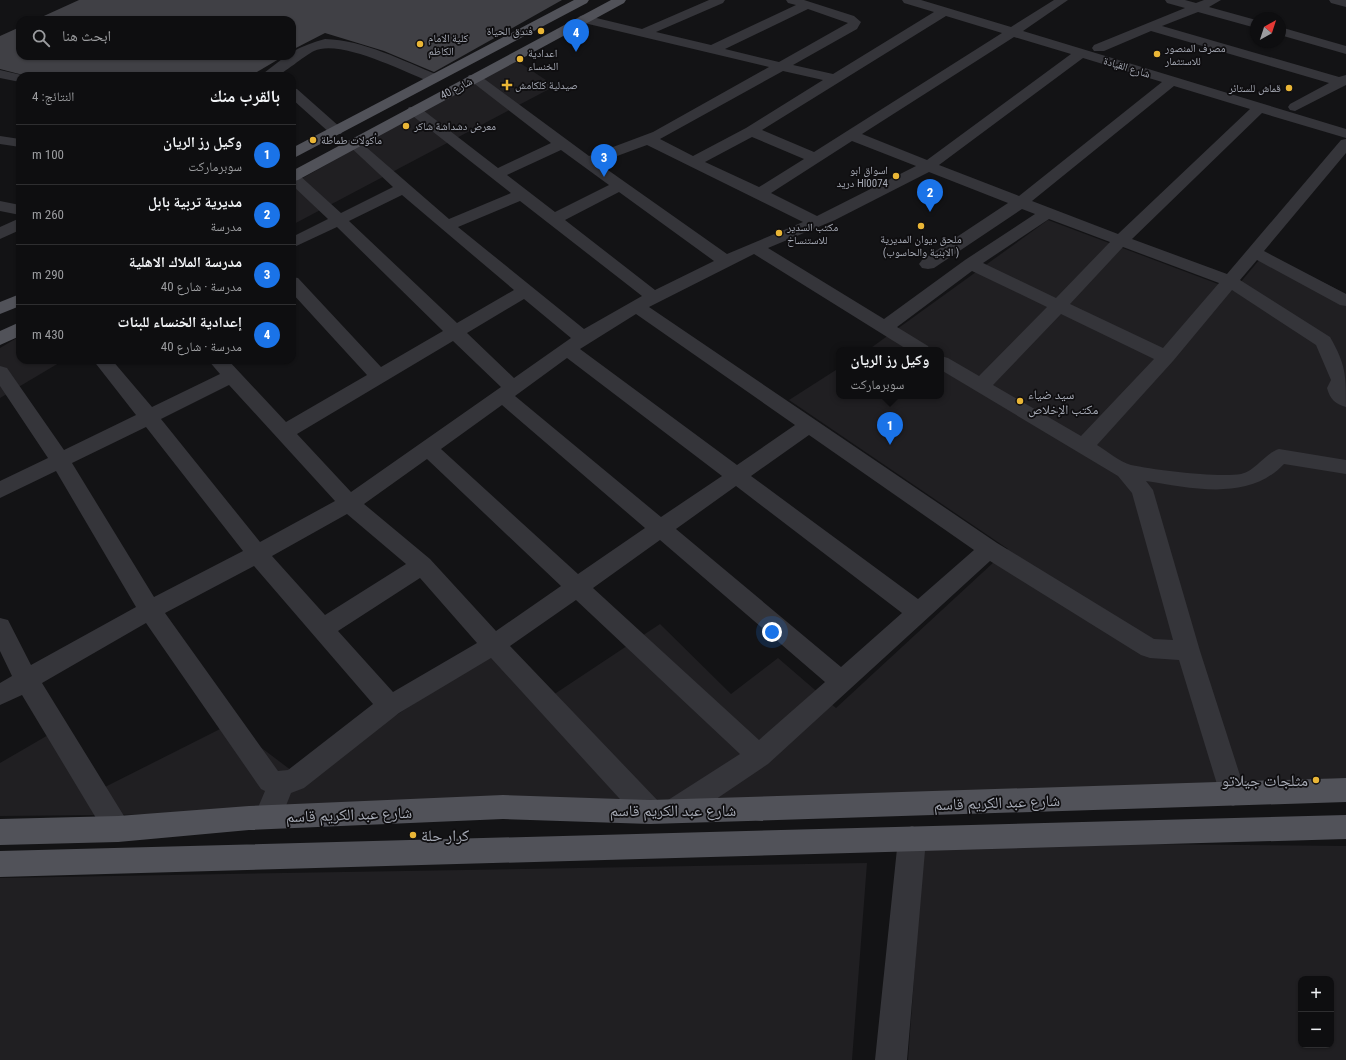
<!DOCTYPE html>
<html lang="ar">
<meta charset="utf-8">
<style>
body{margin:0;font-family:"Roboto Condensed","Noto Naskh Arabic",sans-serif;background:#171719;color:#f1f3f6;direction:rtl}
.controls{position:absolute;right:12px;bottom:12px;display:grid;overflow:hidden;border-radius:8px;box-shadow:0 1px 3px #0004}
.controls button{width:36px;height:36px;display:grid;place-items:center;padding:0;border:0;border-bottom:1px solid #2e2e30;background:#0e0e10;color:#f1f3f6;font:20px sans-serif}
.compass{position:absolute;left:1250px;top:12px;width:36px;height:36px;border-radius:50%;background:#0e0e10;box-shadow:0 1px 3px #0004;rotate:39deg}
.you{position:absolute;left:772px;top:632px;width:14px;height:14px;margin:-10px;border:3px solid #fff;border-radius:50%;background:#1a73e8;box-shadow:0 0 0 6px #1a73e833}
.badge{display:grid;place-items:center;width:26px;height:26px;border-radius:50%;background:#1a73e8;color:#fff;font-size:13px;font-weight:700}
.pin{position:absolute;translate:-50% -33px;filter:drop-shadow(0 1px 2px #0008)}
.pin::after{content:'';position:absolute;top:21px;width:14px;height:12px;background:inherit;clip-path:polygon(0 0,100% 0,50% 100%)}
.popup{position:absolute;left:836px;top:347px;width:108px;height:52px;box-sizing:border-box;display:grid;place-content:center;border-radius:8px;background:#0e0e10;filter:drop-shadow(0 1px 3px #0005);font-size:13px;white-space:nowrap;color:#9b9c9f}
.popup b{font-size:15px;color:#f1f3f6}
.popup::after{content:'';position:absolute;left:50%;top:100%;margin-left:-8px;border:8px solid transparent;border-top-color:#0e0e10}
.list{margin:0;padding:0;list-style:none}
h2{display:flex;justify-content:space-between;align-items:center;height:52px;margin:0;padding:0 16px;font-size:17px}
h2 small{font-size:13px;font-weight:400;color:#9b9c9f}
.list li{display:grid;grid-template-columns:26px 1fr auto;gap:12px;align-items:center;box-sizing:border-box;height:60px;padding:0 16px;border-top:1px solid #2e2e30}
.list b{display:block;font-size:15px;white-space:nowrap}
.list p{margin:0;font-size:13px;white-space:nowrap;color:#9b9c9f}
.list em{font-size:13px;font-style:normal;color:#9b9c9f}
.icon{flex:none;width:22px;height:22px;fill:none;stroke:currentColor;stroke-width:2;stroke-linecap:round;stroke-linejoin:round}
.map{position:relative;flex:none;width:1346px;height:1060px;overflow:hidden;direction:ltr}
.search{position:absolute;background:#0e0e10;box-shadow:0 1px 3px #0004;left:16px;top:16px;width:280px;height:44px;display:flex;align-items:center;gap:10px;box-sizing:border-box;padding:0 14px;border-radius:12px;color:#9b9c9f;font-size:15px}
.panel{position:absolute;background:#0e0e10;box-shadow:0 1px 3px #0004;left:16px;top:72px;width:280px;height:292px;border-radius:12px;direction:rtl}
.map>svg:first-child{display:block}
.built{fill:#201f22;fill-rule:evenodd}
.building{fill:#404045}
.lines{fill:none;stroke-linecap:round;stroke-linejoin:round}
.minor{fill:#35353a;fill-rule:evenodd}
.major{fill:#515259;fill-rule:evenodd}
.poi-dot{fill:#eab636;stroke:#0f0e10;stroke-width:1.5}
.labels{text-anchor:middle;stroke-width:3.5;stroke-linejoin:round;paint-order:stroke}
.far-poi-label{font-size:11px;fill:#a6aab5;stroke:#0f0e10;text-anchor:start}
.far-street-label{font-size:11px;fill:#a6aab5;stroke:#0f0e10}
.poi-label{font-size:13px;fill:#a6aab5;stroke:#0f0e10;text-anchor:start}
.near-poi-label{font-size:16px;fill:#a6aab5;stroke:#0f0e10;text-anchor:end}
.near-street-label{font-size:16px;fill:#a6aab5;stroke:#0f0e10}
</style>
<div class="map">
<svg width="1346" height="1060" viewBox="0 0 1346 1060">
<rect width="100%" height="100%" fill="#131315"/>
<path class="built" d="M514,59l41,27 -263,139v-41z
M1048,220l186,70 31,-37 81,41v484l-620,31 -726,7v-53l62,-36 37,63 131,-66 70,53 191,-123 62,41 107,-71 71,70 47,-36 58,50 172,-159 -219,-149 50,-32v28h102v-46h-73z
M20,336v24h44l-64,38v-50z
M924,842l422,4v214h-438zM1301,979h30v66h-30z
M867,863l-15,197h-852v-182z"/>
<path class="building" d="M79,0h483l-128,72 -50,-21 -59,-18 -33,17v-30h-257z
M20,27v29h264l-34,20h-223l-27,-7v-33z"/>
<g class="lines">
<path class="minor" d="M709,0h16l-2,3 -67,29 55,13 85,-40 -8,-2 -2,-3h18l50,16 7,6 -4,7 -64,36 40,9 101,-62 -30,-9 -2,-3h19l90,27 43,-27h14l-45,31 323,98v9l-84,-25 -130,126 95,35 114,-134 5,-1v14l-82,98 82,43v12l-6,-1 -83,-45 -17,20 90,57c16,28 16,38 16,70 -11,-3 -16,-8 -19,-19l4,-8 -15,-35 -84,-55 -59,71 -76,84c10,6 23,17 34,20 24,5 87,13 110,9 16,-4 24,-21 38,-25l67,11v14l-62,-10c-36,38 -92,24 -138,17l7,9 47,161 46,143 -4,8 -9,4 -9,-4 -4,-8 -41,-134 -29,-2 -9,-3 -151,-94 -222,203 -83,56 -10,3 -10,-3 -2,-6 -3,7 -10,3 -10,-3 -149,-163 -92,55 -95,75 -13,5 -13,33 -10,3 -10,-3 -4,-9 11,-26 -4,-2 -115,-166 -104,60 90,146 -4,9 -10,4 -10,-4 -86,-143 -22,10v-22l12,-7 -12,-25v-33l8,2 23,45 105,-58 -80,-136 -56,27v-17l48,-23 -48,-72v-20l7,2 57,82 72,-35 -43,-55h19l40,47 68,-33 -12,-14h20l58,62 81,-47 -75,-82v-16l6,1 83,89 62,-36 -106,-104 -45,21v-11l36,-18 -36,-34v-13l6,2 43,39 52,-26 -47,-44 2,-3h10l91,79 62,-26 -102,-80 -2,-3 2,-3h10l79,61 53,-25 -84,-65 2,-3h10l110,81 64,-24 116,-65 -189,-45 -2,-3 2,-3 4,-1 58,14zM808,9l40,14 -69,39 -54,-13zM946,16l56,17 -188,119 -52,-22zM1014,37l57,17 -144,106 -65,-26zM1083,58l79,24 -143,114 -80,-31zM783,71l40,9 -77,48 -53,28 -33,-17zM1174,86l76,23 -132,125 -86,-33zM752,137l52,22 -45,28 -54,-25zM852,141l64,25 -99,50 -46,-23zM647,145l156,77 -76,32 -129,-91zM561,150l48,35 -54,27 -48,-37zM929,172l79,31 -86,57 -3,4 3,4 6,1 6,-1 88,-59 13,5 -70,46 -81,59 -116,-71 67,-28zM619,192l95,69 -59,29 -90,-70zM402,195l112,95 -57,33 -108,-102zM520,201l122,95 -58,33 -126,-102zM1049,219l61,23 -54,56 -73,-35zM1123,247l96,36 -56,65 -93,-44zM754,254l154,96h22l-2,-4 -31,-19 75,-56 75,36 -68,69 -31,-18 -7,-2v14l177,106 14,17 41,147 -19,-1 -157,-96 -348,-236zM524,299l47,39 -57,40 -47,-45zM636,314l159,111 -58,40 -157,-116zM1061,314l93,45 -73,77 -88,-51zM453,341l48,46 -150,105 -54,-58zM567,358l155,118 -61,41 -146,-121zM229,385l106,116 -75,41 -99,-123zM502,405l143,123 -67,46 -137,-125zM146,427l97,124 -89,46 -82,-134zM809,435l165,115 -56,49 -167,-123zM427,459l134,127 -65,45 -66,-72 -66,-55zM736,486l166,127 -61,54 -165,-138zM347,514l59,50 -81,51 -53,-59zM660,540l165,142 -66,58 -166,-152zM254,566l119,138 -85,66 -10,1 -113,-158zM420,578l57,65 -84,49 -55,-61zM576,600l164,154 -75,48 -3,7 -2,-6 -150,-157z
M1165,0h20l11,3 8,-3h17l-12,7 47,13v8l-58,-16 -36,14 177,51 7,-2v10l-51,26 -5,-1 -2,-3 2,-3 39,-21 -178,-52 -47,20h-10l-2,-3 2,-3 91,-37 -18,-5z
M1329,0h17v7l-15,-4z
M1280,27l66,19v8l-66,-19z
M325,39c39,1 78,22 113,36l2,3 -2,3h-10c-26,-10 -88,-42 -114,-30 -10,5 -31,23 -38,25 -5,1 -11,0 -16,0l26,-20h6v-4c11,-6 21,-10 33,-13z
M0,70l26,6h-6v6l-20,-4z
M292,88l5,1 44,39 2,3 -2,3h-10l-39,-35z
M0,136l20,3v8l-20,-3z
M0,201l20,4v10l-20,-4z
M20,218v12l-20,9v-12z
M912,826l10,4 4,9 -19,221h-32l23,-221 4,-9z"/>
<path class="major" d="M574,0h15l-2,3 -295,156v-11z
M611,0h15l-2,3 -326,177 -6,2v-11z
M20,294v12l-20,8v-12z
M20,322v14l-20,9v-14z
M1346,778v24l-696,22 -147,-5 -254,11 -131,12 -118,3v-26l118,-3 131,-10 254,-11 147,5z
M1346,815v24l-1346,38v-26z"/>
</g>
<g class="poi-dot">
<circle cx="541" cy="31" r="4"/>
<circle cx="420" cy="44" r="4"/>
<circle cx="1157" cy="54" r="4"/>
<circle cx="520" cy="59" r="4"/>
<path d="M505 79h4v4h4v4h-4v4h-4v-4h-4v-4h4z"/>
<circle cx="1289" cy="88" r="4"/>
<circle cx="406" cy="126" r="4"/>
<circle cx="313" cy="140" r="4"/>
<circle cx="896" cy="176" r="4"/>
<circle cx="921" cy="226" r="4"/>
<circle cx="779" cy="233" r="4"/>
<circle cx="1020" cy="401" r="4"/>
<circle cx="1316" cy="780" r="4"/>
<circle cx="413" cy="835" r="4"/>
</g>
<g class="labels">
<g class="far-poi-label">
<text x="533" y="35" text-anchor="end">فندق الحياة</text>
<text x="428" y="42">كلية الامام<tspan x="428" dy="13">الكاظم</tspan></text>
<text x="1165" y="52">مصرف المنصور<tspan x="1165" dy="13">للاستثمار</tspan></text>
<text x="528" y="57">اعدادية<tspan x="528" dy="13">الخنساء</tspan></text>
<text x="515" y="89">صيدلية كلكامش</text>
<text x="1281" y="92" text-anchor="end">قماش للستائر</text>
<text x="414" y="130">معرض دشداشة شاكر</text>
<text x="321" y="144">مأكولات طماطة</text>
<text x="888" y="174" text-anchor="end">اسواق ابو<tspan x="888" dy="13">دريد Hl0074</tspan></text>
<text x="787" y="231">مكتب السدير<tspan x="787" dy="13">للاستنساخ</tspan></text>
<text x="921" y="243" text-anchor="middle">ملحق ديوان المديرية<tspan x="921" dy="13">(الابنية والحاسوب )</tspan></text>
</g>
<g class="far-street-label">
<text transform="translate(1127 67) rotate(17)" y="4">شارع القيادة</text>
<text transform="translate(456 88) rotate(-28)" y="4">شارع 40</text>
</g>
<g class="poi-label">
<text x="1028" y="399">سيد ضياء<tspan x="1028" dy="15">مكتب الإخلاص</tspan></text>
</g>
<g class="near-poi-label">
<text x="1308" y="786">مثلجات جيلاتو</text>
<text x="421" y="841" text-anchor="start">كرار حلة</text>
</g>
<g class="near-street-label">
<text transform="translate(997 802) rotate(-2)" y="6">شارع عبد الكريم قاسم</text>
<text x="673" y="816">شارع عبد الكريم قاسم</text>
<text transform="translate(349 814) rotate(-2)" y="6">شارع عبد الكريم قاسم</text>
</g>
</g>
</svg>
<div class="controls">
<button>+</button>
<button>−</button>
</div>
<svg class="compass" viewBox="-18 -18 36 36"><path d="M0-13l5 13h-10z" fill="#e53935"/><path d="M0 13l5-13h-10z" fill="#9b9c9f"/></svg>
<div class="you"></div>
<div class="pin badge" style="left:890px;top:445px">1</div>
<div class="popup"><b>وكيل رز الريان</b>سوبرماركت</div>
<div class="pin badge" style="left:930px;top:212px">2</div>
<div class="pin badge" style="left:604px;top:177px">3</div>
<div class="pin badge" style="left:576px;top:52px">4</div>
<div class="search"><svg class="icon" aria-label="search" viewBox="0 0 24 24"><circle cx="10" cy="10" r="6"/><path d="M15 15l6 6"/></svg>ابحث هنا</div>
<section class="panel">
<h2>بالقرب منك<small>النتائج: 4</small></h2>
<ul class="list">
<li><span class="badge">1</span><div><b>وكيل رز الريان</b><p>سوبرماركت</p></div><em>100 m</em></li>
<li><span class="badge">2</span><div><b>مديرية تربية بابل</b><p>مدرسة</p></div><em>260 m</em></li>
<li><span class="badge">3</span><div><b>مدرسة الملاك الاهلية</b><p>مدرسة · شارع 40</p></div><em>290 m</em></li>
<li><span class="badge">4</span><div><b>إعدادية الخنساء للبنات</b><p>مدرسة · شارع 40</p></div><em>430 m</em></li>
</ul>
</section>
</div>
